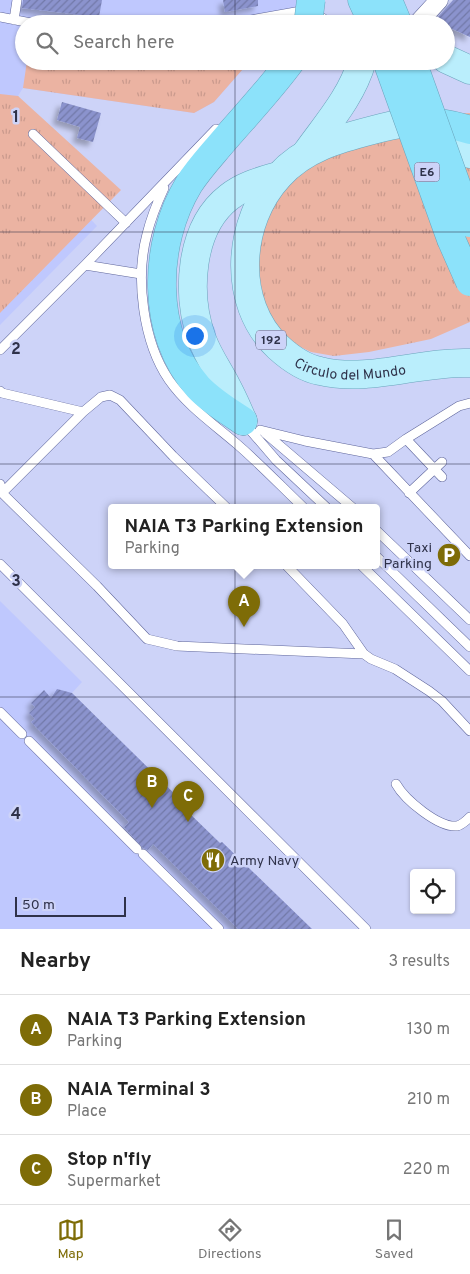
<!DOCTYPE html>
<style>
body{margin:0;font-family:Overpass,sans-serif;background:#f2f2f2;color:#222}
.controls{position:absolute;right:15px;bottom:15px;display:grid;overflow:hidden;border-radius:5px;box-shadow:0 1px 4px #0004}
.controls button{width:45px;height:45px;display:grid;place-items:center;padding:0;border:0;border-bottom:1px solid #e0e0e0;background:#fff;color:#222;font:25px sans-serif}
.scale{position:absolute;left:15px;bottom:12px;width:111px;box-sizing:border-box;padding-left:5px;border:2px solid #2f324a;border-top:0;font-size:14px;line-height:18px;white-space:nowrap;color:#2f324a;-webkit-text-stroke:4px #cdd3f8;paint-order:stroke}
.you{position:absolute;left:194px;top:335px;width:18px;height:18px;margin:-12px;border:4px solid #fff;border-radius:50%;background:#1a73e8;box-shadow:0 0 0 8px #1a73e833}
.badge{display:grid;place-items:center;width:32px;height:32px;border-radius:50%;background:#7e6c07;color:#fff;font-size:16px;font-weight:700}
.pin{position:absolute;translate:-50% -41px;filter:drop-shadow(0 1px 2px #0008)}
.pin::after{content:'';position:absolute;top:26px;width:18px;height:15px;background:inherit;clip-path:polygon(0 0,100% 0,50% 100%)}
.popup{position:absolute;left:108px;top:504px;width:272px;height:65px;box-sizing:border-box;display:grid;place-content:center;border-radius:5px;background:#fff;filter:drop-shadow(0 1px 4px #0005);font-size:16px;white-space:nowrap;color:#767676}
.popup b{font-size:19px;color:#222}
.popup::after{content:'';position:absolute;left:50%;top:100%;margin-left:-10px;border:10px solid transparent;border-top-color:#fff}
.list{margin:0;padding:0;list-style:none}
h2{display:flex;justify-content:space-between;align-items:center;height:65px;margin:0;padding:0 20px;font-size:21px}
h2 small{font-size:16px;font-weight:400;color:#767676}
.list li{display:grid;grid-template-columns:32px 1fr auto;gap:15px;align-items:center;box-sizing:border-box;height:70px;padding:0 20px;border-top:1px solid #e0e0e0}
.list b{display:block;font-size:19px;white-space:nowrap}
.list p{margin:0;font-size:16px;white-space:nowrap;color:#767676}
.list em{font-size:16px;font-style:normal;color:#767676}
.icon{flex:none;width:28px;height:28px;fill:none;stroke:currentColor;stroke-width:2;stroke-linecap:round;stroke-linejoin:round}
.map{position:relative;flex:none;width:470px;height:929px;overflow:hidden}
.search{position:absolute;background:#fff;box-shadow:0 1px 4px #0004;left:15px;right:15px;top:15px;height:55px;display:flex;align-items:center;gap:12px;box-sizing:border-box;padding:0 18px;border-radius:28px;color:#767676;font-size:19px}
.sheet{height:275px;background:#fff}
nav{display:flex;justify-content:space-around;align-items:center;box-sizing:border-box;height:70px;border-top:1px solid #e0e0e0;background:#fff;font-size:14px;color:#767676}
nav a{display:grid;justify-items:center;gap:2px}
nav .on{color:#7e6c07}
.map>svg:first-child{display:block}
.built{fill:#bfc8fe}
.grass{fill:url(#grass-tufts)}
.building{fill:url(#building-hatch);filter:url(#shadow)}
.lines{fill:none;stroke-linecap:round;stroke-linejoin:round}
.service-casing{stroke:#5f669c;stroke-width:10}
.minor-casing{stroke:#5f669c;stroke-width:19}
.primary-casing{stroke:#6ba4bc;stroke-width:29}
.motorway-casing{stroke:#6ba4bc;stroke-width:29}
.service{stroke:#fff;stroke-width:9}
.minor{stroke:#fff;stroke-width:18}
.primary{stroke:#baeefc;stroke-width:28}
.motorway{stroke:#8ce2fa;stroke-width:28}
.motorway-bridge-casing{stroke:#6ba4bc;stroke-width:29;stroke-linecap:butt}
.motorway-bridge{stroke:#8ce2fa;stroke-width:28}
.grid{fill:none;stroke:#2f324a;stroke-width:1;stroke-opacity:0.55}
.labels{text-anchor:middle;stroke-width:5;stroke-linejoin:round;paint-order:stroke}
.shield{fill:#cdd3f8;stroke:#5e627e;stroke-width:1}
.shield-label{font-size:12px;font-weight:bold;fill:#2f324a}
.street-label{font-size:14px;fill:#2f324a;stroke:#cdd3f8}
.poi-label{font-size:14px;fill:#2f324a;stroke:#cdd3f8;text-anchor:end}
.grid-label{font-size:16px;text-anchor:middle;font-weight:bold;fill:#2f324a;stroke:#cdd3f8;stroke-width:5;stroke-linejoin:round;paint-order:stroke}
</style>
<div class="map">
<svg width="470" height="929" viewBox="0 0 470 929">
<defs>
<pattern id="grass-tufts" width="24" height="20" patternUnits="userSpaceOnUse" patternTransform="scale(1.25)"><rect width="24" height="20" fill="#ebb3a2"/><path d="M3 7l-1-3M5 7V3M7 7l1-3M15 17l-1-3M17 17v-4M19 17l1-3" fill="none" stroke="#ca9a8d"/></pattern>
<pattern id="building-hatch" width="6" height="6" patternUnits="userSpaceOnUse" patternTransform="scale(1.25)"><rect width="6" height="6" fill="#8b93cd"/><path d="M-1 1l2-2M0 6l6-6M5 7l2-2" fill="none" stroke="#7279a8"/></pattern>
<filter id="shadow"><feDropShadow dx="-4.5" dy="4.5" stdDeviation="2.5" flood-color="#0004"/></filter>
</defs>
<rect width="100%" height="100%" fill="#cdd3f8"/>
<path class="built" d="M0,0h304l-22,24h-258v37h226l-36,41 -20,11 -171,-25 -23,36 97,102 -97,99z
M0,601l82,81 -10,11 119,117 -3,3 32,30 2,-1 90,87h-312z"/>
<path class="grass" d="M27,61h223l-36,41 -20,11 -171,-25z
M0,94l18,2 103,94 -121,123z
M470,113v209l-39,17 -62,13 -35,4 -23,-4 -27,-13 -28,-43 6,-76 35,-45 28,-18 125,-43z"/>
<path class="building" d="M23,0h79l-3,17 -77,-9z
M223,0h35v6l-33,6z
M453,0h17v37l-22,-10 -2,-3 -8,-7z
M62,102l39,11 -8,29 -16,-4 3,-11 -23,-7z
M57,689l15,4 119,117 -3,2 32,31 2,-1 90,87h-74l-85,-85 -5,6 -5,-2 -19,-21 5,-5 -98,-100 4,-3 -6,-6 6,-6 -4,-4 13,-13 7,8z"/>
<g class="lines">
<g class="service-casing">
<path id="service" d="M0,17l36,7
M14,20l3,-20
M228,24l73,-13 13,1 17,12
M33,134l93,89
M164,188c-7,15 -13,30 -17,46 -12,44 -4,108 22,146 18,26 46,45 69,65 23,20 44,42 66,63
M85,265l56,9
M0,350l85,-85 131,-136
M0,391l2,2 81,19
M245,424l31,36 51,48
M260,430l45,11 68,13 15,-2 18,-13 53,-33 11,-3
M265,433l88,75
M406,439l36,38
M373,454l97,102
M0,484l2,9 95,93 50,53 30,7 187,8
M2,493l81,-81 18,-15 9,-2 10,5 53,56 54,52
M409,493l33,-31
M376,530l94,90
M376,556l94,91
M0,564l366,365
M287,566l56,58 21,30 7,5 24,10 34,22 13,10 28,30
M362,566l108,105
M0,712l22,22
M29,741l108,108
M396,784c9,16 43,44 61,42 5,-1 9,-5 13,-9
M143,854l76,75"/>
</g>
<g class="minor-casing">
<path id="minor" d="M417,24l22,-24"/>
</g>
<g class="primary-casing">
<g id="primary">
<path d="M446,59l24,11"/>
<path d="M307,152c20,-28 45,-56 55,-91"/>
<path id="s1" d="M470,154c-33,-38 -51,-36 -97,-24 -35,9 -69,18 -94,46 -42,45 -48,127 -1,171 12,11 26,21 42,24 49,12 100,-10 150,-8"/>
<path d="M243,421c-5,-11 -10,-23 -16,-34 -8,-16 -19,-31 -25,-48 -16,-44 -13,-111 27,-142 15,-12 32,-16 49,-21"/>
</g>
</g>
<g class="motorway-casing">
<path id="motorway" d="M362,0l11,24
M388,0l10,24
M413,121c21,0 38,3 57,9
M243,421c-15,-10 -32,-20 -45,-34 -48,-54 -45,-144 -9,-203 9,-14 20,-26 31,-39 23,-27 49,-54 71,-84"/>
</g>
<use href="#service" class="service"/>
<use href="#minor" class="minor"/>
<use href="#primary" class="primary"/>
<use href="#motorway" class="motorway"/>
<g class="motorway-bridge-casing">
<path id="motorway-bridge" d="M308,24l3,-24
M387,61l64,178 19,43
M412,61l58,162"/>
</g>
<use href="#motorway-bridge" class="motorway-bridge"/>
</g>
<path class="grid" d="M235,0v24M235,61v868M0,232h470M0,464h470M0,697h470"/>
<defs>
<g id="parking-disc" transform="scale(1.25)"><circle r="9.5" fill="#7e6c07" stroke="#cdd3f8"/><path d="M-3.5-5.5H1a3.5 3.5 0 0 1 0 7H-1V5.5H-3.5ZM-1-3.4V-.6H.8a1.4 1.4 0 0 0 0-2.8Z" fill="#fff"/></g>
<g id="restaurant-disc" transform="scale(1.25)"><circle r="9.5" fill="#7e6c07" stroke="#cdd3f8"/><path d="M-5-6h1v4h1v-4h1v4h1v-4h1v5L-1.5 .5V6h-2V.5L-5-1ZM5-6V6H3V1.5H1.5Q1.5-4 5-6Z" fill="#fff"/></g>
</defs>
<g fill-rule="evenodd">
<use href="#parking-disc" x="449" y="555"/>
<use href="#restaurant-disc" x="213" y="860"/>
</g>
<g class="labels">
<g class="shield">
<rect x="414.5" y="162.5" width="25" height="19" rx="4"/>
<rect x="256" y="330.5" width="30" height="19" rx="4"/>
</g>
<g class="shield-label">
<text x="427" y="176">E6</text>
<text x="271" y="344">192</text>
</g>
<g class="street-label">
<text dy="5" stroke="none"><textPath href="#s1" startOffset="482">Circulo del Mundo</textPath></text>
</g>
<g class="poi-label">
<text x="432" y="552">Taxi<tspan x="432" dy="16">Parking</tspan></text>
<text x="230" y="865" text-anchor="start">Army Navy</text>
</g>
</g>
<g class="grid-label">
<text x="16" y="122">1</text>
<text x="16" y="354">2</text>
<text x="16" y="586">3</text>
<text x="16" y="819">4</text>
</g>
</svg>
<div class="controls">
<button><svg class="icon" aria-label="locate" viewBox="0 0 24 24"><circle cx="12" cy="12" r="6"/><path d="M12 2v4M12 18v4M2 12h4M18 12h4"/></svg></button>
</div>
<div class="scale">50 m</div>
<div class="you"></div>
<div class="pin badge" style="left:244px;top:627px">A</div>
<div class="popup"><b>NAIA T3 Parking Extension</b>Parking</div>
<div class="pin badge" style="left:152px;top:808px">B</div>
<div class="pin badge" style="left:188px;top:822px">C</div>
<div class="search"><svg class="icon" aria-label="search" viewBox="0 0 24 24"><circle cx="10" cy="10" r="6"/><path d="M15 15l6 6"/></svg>Search here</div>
</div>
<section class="sheet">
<h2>Nearby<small>3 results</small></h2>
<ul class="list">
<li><span class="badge">A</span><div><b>NAIA T3 Parking Extension</b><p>Parking</p></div><em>130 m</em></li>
<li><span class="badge">B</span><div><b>NAIA Terminal 3</b><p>Place</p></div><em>210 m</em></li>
<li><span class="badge">C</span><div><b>Stop n'fly</b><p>Supermarket</p></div><em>220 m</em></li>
</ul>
</section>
<nav>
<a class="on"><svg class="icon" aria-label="map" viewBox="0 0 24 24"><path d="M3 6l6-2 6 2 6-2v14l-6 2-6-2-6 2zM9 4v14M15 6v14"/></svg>Map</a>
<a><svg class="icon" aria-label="directions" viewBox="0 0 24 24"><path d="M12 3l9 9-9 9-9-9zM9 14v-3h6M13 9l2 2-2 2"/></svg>Directions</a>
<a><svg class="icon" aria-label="saved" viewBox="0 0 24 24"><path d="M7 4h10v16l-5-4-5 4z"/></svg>Saved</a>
</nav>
